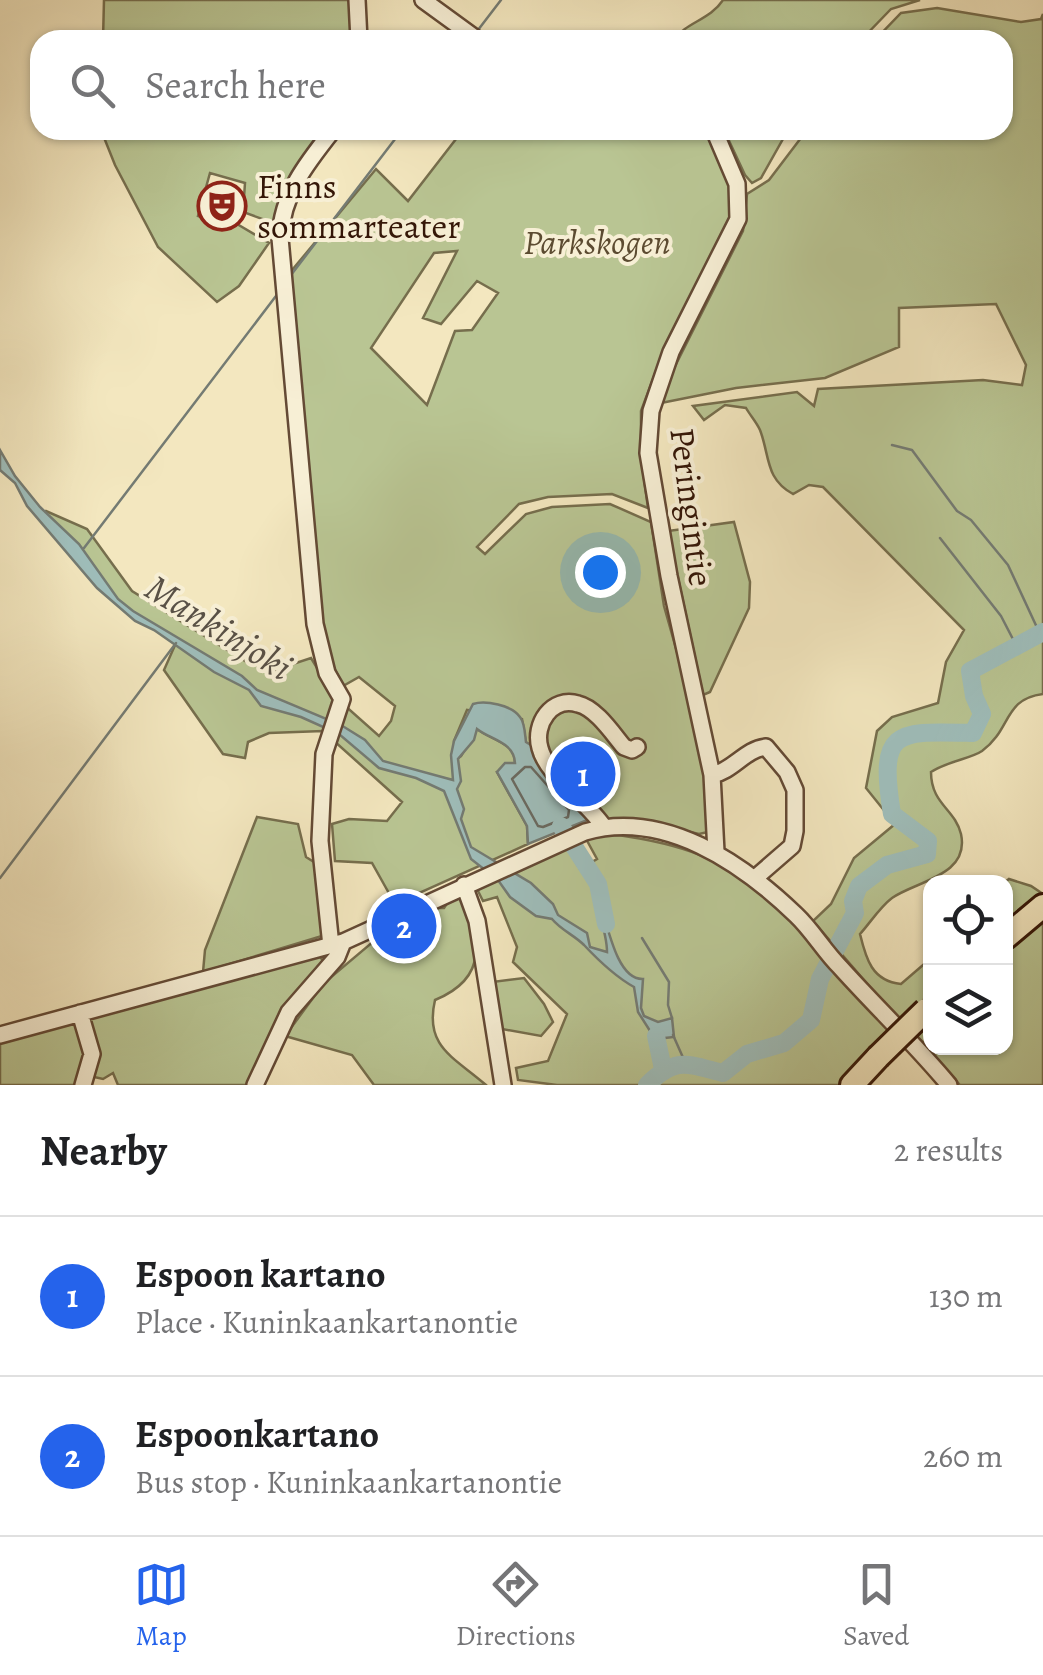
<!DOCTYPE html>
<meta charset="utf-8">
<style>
body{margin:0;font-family:Alegreya,serif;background:#f2f2f2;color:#202124}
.controls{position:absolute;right:30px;bottom:30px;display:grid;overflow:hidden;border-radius:20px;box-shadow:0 2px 8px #0004}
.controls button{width:90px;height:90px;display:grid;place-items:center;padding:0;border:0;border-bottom:2px solid #e0e0e0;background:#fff;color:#202124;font:50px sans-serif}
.you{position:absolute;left:600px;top:572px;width:35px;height:35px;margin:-25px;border:8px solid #fff;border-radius:50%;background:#1a73e8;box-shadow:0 0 0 15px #1a73e833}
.badge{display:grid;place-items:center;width:65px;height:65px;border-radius:50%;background:#2563eb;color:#fff;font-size:32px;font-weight:700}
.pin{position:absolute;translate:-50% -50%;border:5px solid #fff;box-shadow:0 2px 10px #0006}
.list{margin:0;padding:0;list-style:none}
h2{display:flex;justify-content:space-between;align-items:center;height:130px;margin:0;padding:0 40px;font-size:42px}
h2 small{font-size:32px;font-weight:400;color:#757577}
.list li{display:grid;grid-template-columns:65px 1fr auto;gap:30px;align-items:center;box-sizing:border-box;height:160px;padding:0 40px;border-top:2px solid #e0e0e0}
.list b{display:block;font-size:38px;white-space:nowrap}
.list p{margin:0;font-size:32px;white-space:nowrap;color:#757577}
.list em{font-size:32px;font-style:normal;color:#757577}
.icon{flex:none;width:55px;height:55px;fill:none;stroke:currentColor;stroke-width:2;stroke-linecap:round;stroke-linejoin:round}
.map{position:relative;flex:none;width:1043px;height:1085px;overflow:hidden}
.search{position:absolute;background:#fff;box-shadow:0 2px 8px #0004;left:30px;right:30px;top:30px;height:110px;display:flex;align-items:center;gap:25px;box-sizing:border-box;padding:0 35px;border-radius:30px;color:#757577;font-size:38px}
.sheet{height:450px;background:#fff}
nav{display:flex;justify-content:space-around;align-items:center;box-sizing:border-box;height:140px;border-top:2px solid #e0e0e0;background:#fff;font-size:28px;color:#757577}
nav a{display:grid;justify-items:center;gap:5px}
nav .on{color:#2563eb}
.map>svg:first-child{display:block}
.green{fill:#b9c593;stroke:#766e4d;stroke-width:2.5;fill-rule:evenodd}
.water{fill:#9fbebb;stroke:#747b73;stroke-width:2.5}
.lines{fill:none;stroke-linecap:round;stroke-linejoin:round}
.shore{stroke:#6a6a61;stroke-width:2.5}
.stream{stroke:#747b73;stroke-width:2.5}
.river{stroke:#9fbebb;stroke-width:18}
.minor-casing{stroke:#644a35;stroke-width:20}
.highway-casing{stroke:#341607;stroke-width:28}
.minor{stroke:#f7efd5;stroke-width:15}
.highway{stroke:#f3e7bf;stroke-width:22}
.highway-bridge-casing{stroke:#341607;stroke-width:28;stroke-linecap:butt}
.highway-bridge{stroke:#f3e7bf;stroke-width:22}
.labels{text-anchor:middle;stroke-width:8;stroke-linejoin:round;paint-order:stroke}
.poi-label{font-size:35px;fill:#341607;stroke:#f7efd5;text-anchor:start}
.park-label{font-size:35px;font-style:italic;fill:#5c4b31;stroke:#f7efd5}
.street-label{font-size:35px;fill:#341607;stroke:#f7efd5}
.water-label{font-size:38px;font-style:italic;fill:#595146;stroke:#f7efd5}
</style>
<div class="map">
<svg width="1043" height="1085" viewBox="0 0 1043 1085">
<rect width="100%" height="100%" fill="#f3e7bf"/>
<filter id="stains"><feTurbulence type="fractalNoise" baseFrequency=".002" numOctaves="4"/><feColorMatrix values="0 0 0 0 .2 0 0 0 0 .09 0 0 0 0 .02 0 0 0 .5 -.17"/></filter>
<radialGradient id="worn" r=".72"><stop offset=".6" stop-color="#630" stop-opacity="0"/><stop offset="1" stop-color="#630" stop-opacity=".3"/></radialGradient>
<path class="green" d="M104,0h251l2,40h-254z
M723,0h197l-29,9 -30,31h-187c12,-18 36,-20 49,-40z
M937,8l84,14 20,-3 2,-5v680c-40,5 -31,35 -61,57 -12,8 -34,10 -51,21 0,32 24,37 30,62 9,42 -45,47 -69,64 -12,9 -22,25 -32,36 6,25 12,47 41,50l29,-25v34l-29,30 -88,-102 18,-17 23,-46 41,-34 -29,-36 11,-57 15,-14 46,-14 8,-41 18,-32 -141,-143 -14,-2 -16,9c-28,-15 -23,-38 -33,-64 -3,-7 -10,-15 -14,-22l-21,-3 -21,15 -11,-14 104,-14 17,14 4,-17 165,-9 39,5 4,-20 -30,-61 -97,4v39l-74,31 -89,10 -80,16 87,-173 4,-37 22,-14 38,-50h196v-90h-128l26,-27z
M101,130h226l-51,101 -8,-10 -25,-9 2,-29 -35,-10 -12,43 29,11 5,-6 37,22 -30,43 -22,16 -59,-55 -43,-82z
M463,130h248l23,46 -2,52 -69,124 -22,59v46l7,51 -36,-14 -64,3 -29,7 -42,43 8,7 41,-40 26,-7 58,-3 41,18 13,84 33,117 10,68 1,41 -9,2 -52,-12 -56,-3 -65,-76 -4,-24 -55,-9 -13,31 1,19 6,-4 16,-27c14,11 38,13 38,34l-18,9 30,54 1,18 -133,60 -23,-41 -37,-2 -3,-37 17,-5 38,2 15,-19 -79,-71 -54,2 -21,9 -3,16 -22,-4 -59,-84 12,-27 -61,-44 -74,-83 5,-5 41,18 45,62 118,73 25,6 36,-12 23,38 45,40 12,-15 4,-15 -36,-29 -16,9 -15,-31 -8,-32 -32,-348 88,-106 32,32zM457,251l-34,67 18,6 36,-43 21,12 -26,37 -17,1 -28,74 -56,-57 63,-95z
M724,130h64l-27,48 -9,5 -7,-8z
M734,522l16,60 -1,26 -39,84 -7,3 -35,-164z
M257,817l41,7 8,33 11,7 7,64 -2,8 -119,36 2,-22z
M618,835c28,4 55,9 82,20 75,31 139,115 193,173l-54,57h-282l-39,-5 -2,-12 32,-7 19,-47 -54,-52 4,-15 -20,-50 -14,4 -7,-14 91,-39 13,21 17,-10 -12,-22z
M1009,879l22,7 12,8 -37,32 -1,-44z
M462,891c17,47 29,86 -27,109 -11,47 19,57 51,85h-112l-22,-30 -67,-19 39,-53 57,-48 25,-9 23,-18h15l8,-12z
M1043,916v169h-83l-46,-51 16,-16v30h76v-100z
M319,955l4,6 -37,44 -37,80h-131l-5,-12 -10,6 -9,-2 -9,-61z
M524,978l20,26 9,18 -12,14 -39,-7 -10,-47z
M74,1019l13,35 -11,31h-76v-46z"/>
<path class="water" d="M0,450l15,26 25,31 39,37 39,55 15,12 109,65 15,14 84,35 24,15 18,21 70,19 -2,-25 3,-14 19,-37c12,-4 39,1 47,13 5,6 5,18 6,25l8,5 56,72 -62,25 -1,-18 -30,-54 8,-9h10c-1,-21 -24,-23 -38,-34l-3,11 -16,19 3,22 -4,8 7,20 -3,10 10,28 60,36 22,21 5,11 29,18 3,14 17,5c0,-21 -10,-41 -14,-62h3c10,24 18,90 47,89l-2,29 3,8 14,6 14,-4 2,19 -9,1 -4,4 3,10 -6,4 -6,-22 -14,-22 -4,-25c-18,-10 -35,-26 -50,-42 -10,-10 -23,-15 -32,-26l-16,-3 -26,-19 -12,-17 -27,-21 -27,-68 -28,-13 -37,-10 -40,-34 -38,-17 -40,-11 -12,-16 -35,-18 -60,-42 -19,-9 -38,-33 -70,-82 -12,-23 -15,-13z"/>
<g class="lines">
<path class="shore" d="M525,767h6l38,43 -1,7 -25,10 -5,-1 -26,-47z"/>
<path class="stream" d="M478,30l23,-30
M291,275l111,-145
M892,445l20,5 45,61 14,9 37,45 32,69
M940,538l61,78 15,29
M84,548l195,-256
M0,878l176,-235
M642,938l27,44 -1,23 4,13
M673,1035l12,27"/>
<path class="river" d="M561,826l37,58 8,40
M656,1036l7,33
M647,1085c29,-29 40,-21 76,-12l24,-19 37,-11 27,-23 9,-41 35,-66 -2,-12 6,-15 28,-21 40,-11 1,-13 -36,-27c-14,-86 4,-83 81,-81l9,-19 -8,-18 -4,-25 73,-39"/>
<g class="minor-casing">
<path id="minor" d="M357,0l2,40
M423,0l55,40
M714,130l23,54 1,35 -67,133 -20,59 -3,42 21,123 43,199 4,77
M712,775c21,-4 33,-26 54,-28l21,25 8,18v41l-3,15 -38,33
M604,827c-17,-26 -57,-51 -64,-79 -7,-24 12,-52 38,-44 18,4 35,30 46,43l8,3 5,-3
M464,885l13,36 26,164
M331,946l-11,-105 4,-87 18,-55 -15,-26 -12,-49 -35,-386c2,-44 26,-74 53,-108
M80,1013l12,41 -9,31
M0,1035l343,-93 242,-110c79,-23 157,31 211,83 16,15 28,36 44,52 36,40 75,77 109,118
M255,1085l34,-73 48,-55 6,-15"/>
</g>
<g class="highway-casing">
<path id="highway" d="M1006,937l37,-31
M852,1085l26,-28"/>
</g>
<use href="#minor" class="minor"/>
<use href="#highway" class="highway"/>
<g class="highway-bridge-casing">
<path id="highway-bridge" d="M878,1057l48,-47"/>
</g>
<use href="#highway-bridge" class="highway-bridge"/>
</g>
<defs>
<g id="theatre-ring" transform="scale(2.5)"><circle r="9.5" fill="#f7efd5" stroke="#8f2418" stroke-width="1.5"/><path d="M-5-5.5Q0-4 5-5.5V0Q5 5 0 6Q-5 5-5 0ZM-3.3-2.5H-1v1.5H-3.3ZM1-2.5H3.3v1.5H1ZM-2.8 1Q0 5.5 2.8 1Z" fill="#8f2418"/></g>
</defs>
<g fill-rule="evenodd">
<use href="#theatre-ring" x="222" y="206"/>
</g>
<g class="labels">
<g class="poi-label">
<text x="257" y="198">Finns<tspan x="257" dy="40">sommarteater</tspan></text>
</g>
<g class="park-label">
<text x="597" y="254">Parkskogen</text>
</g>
<g class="street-label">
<text transform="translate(692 507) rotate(83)" y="12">Peringintie</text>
</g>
<g class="water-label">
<text transform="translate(219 627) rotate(32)" y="13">Mankinjoki</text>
</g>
</g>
<rect width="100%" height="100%" filter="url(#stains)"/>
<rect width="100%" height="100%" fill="url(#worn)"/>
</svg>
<div class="controls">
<button><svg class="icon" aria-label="locate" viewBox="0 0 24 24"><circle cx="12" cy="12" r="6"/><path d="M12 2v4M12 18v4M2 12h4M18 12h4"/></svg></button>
<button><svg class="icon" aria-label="layers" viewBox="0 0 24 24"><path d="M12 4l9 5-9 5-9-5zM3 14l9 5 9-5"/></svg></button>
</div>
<div class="you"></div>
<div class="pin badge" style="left:583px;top:774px">1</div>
<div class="pin badge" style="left:404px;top:926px">2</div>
<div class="search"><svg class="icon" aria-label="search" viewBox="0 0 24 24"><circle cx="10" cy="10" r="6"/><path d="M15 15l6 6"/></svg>Search here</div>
</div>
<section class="sheet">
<h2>Nearby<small>2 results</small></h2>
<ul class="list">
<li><span class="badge">1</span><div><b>Espoon kartano</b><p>Place · Kuninkaankartanontie</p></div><em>130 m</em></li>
<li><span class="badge">2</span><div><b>Espoonkartano</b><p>Bus stop · Kuninkaankartanontie</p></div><em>260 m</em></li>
</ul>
</section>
<nav>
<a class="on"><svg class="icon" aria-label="map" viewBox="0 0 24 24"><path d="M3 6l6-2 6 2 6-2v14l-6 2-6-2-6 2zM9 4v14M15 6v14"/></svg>Map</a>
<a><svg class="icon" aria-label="directions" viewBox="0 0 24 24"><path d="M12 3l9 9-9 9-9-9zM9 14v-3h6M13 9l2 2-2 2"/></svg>Directions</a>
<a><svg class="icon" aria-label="saved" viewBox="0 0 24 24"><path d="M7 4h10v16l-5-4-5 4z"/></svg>Saved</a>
</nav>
